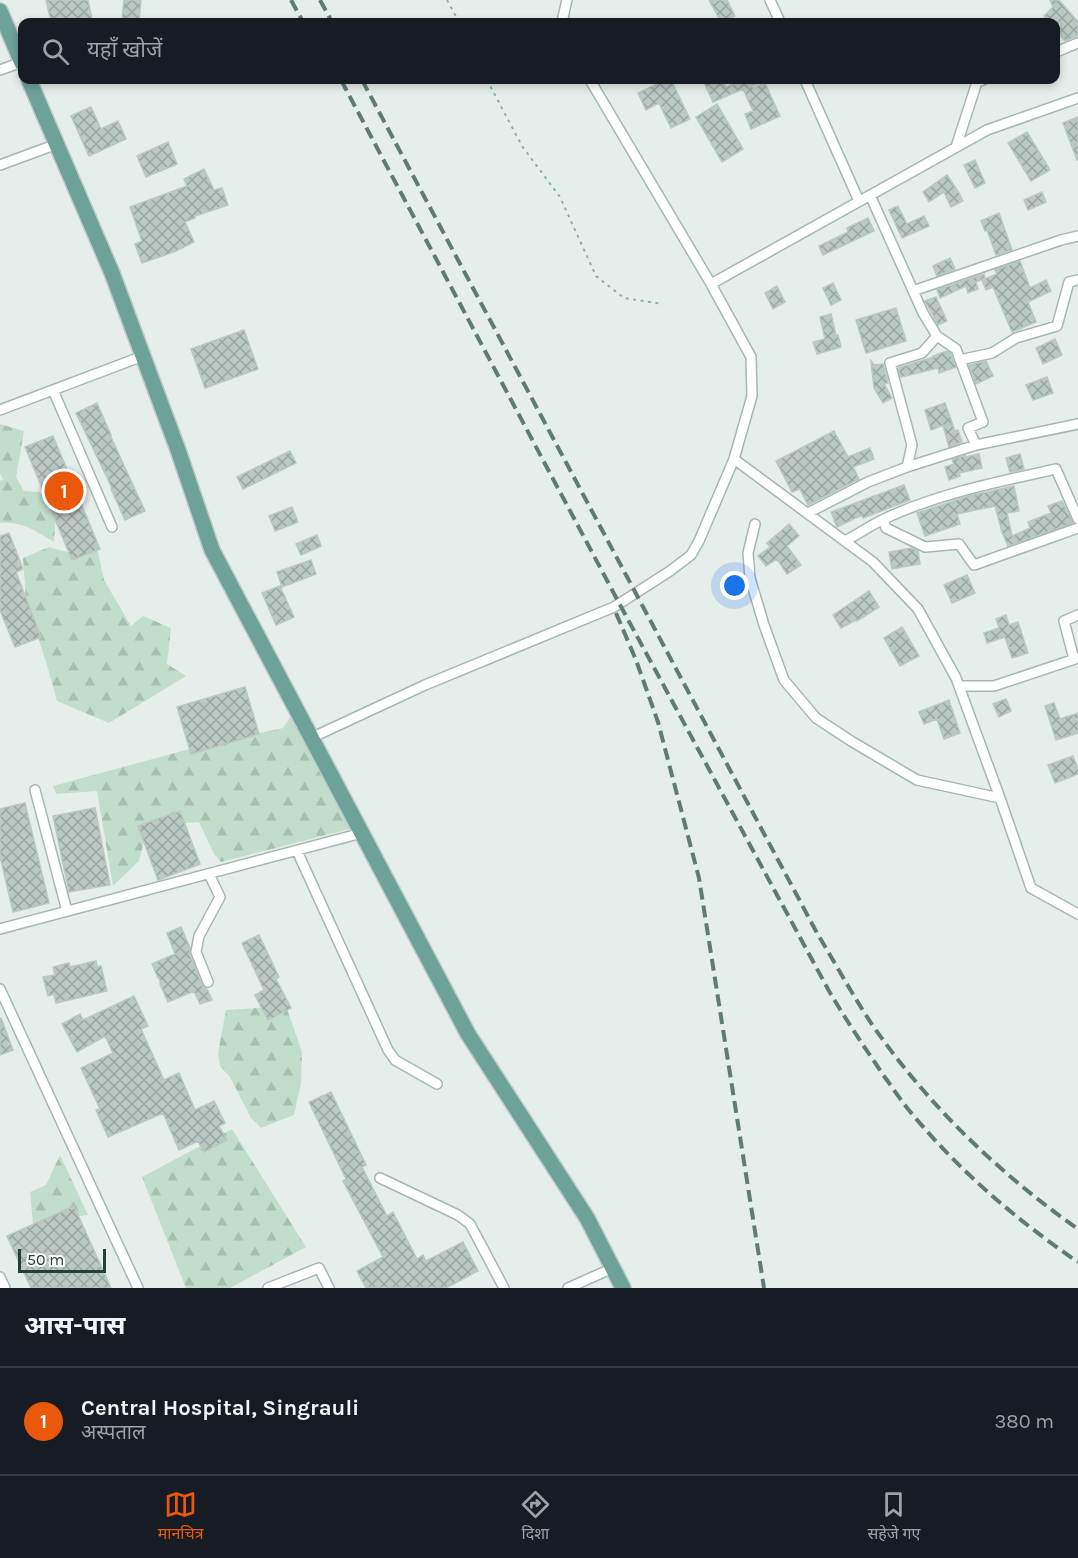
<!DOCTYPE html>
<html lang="hi">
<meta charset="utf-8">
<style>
body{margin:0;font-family:Karla,"Noto Sans Devanagari",sans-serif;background:#20242c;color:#f1f3f6}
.scale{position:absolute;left:18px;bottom:15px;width:88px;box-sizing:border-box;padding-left:6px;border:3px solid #25403b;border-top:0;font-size:16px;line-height:21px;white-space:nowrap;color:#25403b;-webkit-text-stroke:4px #f7fbf9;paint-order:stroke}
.you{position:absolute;left:735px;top:586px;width:21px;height:21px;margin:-15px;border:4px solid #fff;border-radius:50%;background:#1a73e8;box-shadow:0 0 0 9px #1a73e833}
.badge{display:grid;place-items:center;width:39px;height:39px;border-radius:50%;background:#ea580c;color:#fff;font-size:20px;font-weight:700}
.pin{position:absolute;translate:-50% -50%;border:3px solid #fff;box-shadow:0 2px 6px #0006}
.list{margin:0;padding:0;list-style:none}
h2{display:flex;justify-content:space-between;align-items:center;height:78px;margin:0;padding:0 24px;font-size:26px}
h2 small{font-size:20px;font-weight:400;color:#9ea1a6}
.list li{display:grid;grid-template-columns:39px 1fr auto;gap:18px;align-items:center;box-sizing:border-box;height:108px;padding:0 24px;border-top:2px solid #363941}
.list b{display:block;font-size:22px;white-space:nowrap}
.list p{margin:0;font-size:20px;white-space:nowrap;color:#9ea1a6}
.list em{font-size:20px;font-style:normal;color:#9ea1a6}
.icon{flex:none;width:33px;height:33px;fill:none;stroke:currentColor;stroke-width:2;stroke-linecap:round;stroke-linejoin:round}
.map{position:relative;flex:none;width:1078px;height:1288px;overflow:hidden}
.search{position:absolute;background:#171b24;box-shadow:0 3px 9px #0003;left:18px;right:18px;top:18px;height:66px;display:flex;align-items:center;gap:15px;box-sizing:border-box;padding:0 21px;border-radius:12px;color:#9ea1a6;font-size:22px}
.sheet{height:186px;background:#171b24}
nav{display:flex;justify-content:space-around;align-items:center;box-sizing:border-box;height:84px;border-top:2px solid #363941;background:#171b24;font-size:16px;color:#9ea1a6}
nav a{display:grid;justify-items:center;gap:3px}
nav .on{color:#ea580c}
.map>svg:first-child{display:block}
.forest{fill:url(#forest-firs)}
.building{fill:url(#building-cross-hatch);stroke:#b9c8c3;stroke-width:1.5}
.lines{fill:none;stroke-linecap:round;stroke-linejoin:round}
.street-casing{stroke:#a8b6b3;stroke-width:12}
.primary-casing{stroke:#c2cac8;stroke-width:18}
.path{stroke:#88b1a7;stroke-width:2;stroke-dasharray:3 4.5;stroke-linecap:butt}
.street{stroke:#fff;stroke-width:9}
.primary{stroke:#6da299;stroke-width:15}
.rail{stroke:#607b76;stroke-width:4;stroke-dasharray:12 6;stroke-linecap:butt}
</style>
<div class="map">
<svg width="1078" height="1288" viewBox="0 0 1078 1288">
<defs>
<pattern id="forest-firs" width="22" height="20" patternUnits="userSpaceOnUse" patternTransform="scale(1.5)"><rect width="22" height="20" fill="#c0decb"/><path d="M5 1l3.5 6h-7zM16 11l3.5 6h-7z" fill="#a5c0af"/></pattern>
<pattern id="building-cross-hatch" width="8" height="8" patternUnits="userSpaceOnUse" patternTransform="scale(1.5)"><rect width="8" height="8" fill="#bbc9c5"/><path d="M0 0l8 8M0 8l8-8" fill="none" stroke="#98a5a1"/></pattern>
</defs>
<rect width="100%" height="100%" fill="#e6eeeb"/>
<path class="forest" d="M0,424l24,7 -8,46 8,14 16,1 16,21 -2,29c-19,-11 -31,-21 -54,-19v-42l3,-1 -3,-7z
M96,543l8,37 27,46 12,-10 28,12 -4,36 19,12 -77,47 -52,-22 -10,-36 -21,-65 -3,-42 26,-11 22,6z
M291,716l59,113 -129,33 -7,-8 -15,-32 -51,4 -9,35 -26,25 -16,-95 -41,3 -3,-8 155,-42 75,-16z
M286,1006l16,46 -1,31 -7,32 -33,13 -10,-10 -21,-41 -10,-11 -2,-13 8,-43z
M232,1129l74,118 -76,41h-44l-44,-111z
M60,1155l28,60 -14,2 -25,1 -16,6 -3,-32 16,-7z"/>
<path class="building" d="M46,0h42l4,19 -14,3h-27z
M124,0h17l-2,21 -17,-2z
M709,0h18l8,16 -14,6z
M1050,0h9l19,22v14l-13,5 -9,-11v-8h-7l-5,-6 9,-9z
M665,80h6l19,39 -19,9 -12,-25 -13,7 -8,-17z
M703,80h20l3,7 14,-6 -1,-1h27l-14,6 1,2 12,-5 15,33 -29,13 -6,-15 8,-3 -10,-22 -30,13z
M717,104l26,45 -21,13 -26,-45z
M91,107l10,22 17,-8 8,18 -37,17 -18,-40z
M1078,117v43h-1l-14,-37z
M1027,132l23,38 -19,11 -23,-38z
M168,142l9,22 -31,13 -9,-21z
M975,160l10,23 -10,5 -11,-23z
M204,169l10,21 8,-2 6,17 -33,11v2l-10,4 9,20 -18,9 -34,12 -7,-19 7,-3 -12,-34 57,-21 -3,-7z
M947,175l12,18 4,8 -12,6 -7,-15 -15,10 -6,-10z
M1042,192l4,10 -18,8 -4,-10z
M898,206l9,18 17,-8 5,10 -27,12 -13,-28z
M999,213l13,37 -16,5 -9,-25 -2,1 -4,-10z
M868,218l6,13 -51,24 -4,-9 29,-14 -1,-4z
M950,258l5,11 -18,7 -4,-10z
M1020,261l10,27 16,-8 5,11 -23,11 8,20 -24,10 -19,-45 -7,3 -4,-10 15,-6 -2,-4z
M984,274l1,4 -9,4 2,7 -10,4 -2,-7 -26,12 -3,-8z
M833,283l8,17 -10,5 -8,-17z
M777,286l8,16 -12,7 -8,-16z
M936,297l11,24 -9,4 -13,-24z
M896,308l10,33 -40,12 -10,-33z
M831,314l5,21h2l3,12 -24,7 -4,-12 12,-3 -5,-22z
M244,330l14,39 -53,19 -14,-39z
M1055,339l7,16 -19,9 -7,-16z
M947,351l3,2 6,14 -17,6 -1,-5 -37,9 -3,-9 36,-11 -1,-1z
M871,361l3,4 9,-1 5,19 -4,1 8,14 -9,5 -9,-15z
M986,361l7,15 -17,8 -7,-19z
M1047,377l6,16 -20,7 -7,-15z
M97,403l14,32h-1l35,76 -20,9 -14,-31 1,-1 -36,-75z
M945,403l10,28 3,-1 4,12 -13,5 -6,-22 -12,5 -6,-20z
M834,431l14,26 22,-9 4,11 -21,8 6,12 -51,26 -8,-16 -8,3 -16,-31z
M53,436l47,113 -28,11 -47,-113z
M290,451l6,12 -53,26 -6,-12z
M979,454l3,14 -23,5 1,3 -11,4 -4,-13 9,-3 -2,-4 13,-5 1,2z
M1020,454l4,15 -14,3 -4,-14z
M904,485l6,15 -47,18 -1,-3 -25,12 -6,-15z
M1014,486l5,25 -12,2 5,23 18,-8 -2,-6 23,-9 -3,-7 14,-5 11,22 -65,23 -6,-14 -7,-26 -38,8 3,10 -35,12 -8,-23 52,-17z
M292,507l6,15 -23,9 -6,-15z
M789,524l10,12 -12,10 14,19 -14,9 -10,-15 -11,7 -8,-10 12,-9 -3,-4z
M9,533l14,36 -7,3 25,65 -26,10 -15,-37v-74z
M317,535l4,11 -20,9 -5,-11z
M912,548l6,3 2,13 -28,5 -3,-17z
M311,560l5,14 -34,13 -5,-15z
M967,575l8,18 -23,10 -8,-18z
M280,586l14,31 -18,8 -14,-32z
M869,591l10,16 -22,14 -1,-1 -15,8 -8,-13z
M1006,615l3,10 9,-3 10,31 -16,5 -7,-21 -18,6 -3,-10 15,-5 -3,-9z
M902,627l17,29 -19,10 -16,-28z
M245,687l14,47 -68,20 -14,-47z
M1006,699l5,12 -12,6 -6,-13z
M949,700l11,33 -16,6 -7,-20 -13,5 -5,-12z
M1054,703l6,16 18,-6v20l-22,7 -11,-34z
M1073,756l5,13v5l-23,9 -7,-18z
M25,803l24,100 -36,9 -13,-56v-47z
M95,808l15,77 -41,7 -16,-76z
M180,811l20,53 -42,16 -20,-54z
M181,927l9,21v7l12,30 5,4 5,11 -12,4 -6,-13 -26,11 -8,-18h1l-2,-6h-1l-6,-14 23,-10 -8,-21z
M259,935l20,42 -3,2 15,29 -23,12 -13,-25 9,-5 -22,-47z
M96,961l1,6 4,-1 6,25 -51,12 -2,-9 -6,2 -5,-19 12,-2 -2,-8 16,-4 1,4z
M134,996l14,30 -7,3 23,51 15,-7 16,37 19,-9 11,22 -6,3 8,14 -23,12 -6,-11 -19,9 -16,-37 -55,24 -12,-27 4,-1 -19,-41 32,-15 -8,-17 -28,16 -15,-28 18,-10 3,6z
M1,1018l12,32 -13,5v-36z
M331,1092l35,73 -4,2 25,49 6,-4 24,47 6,-4 3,6 37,-19 15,29 -32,17h-80l-9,-17 26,-14 -40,-76 3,-2 -37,-77z
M74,1206l37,82h-80l-24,-52z"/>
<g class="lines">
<g class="street-casing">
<path id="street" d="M770,0l10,22
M565,22l-2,-5 4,-17
M1056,52l22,-9
M0,70l22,-8
M805,80l54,121
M956,147l21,-65 6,-2
M0,165l57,-21
M870,195l53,118 14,23 19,13 27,73 -15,6 8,17
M711,284l276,-154 91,-32
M913,291l148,-51 17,-4
M937,336l-15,17 -32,10 22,82 -5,22 69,-22 102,-21
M964,359l28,-6 24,-15 41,-12 12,-44 9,-2
M53,390l59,137
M0,410l143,-54
M734,459l139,103 45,47 38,69 44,120 31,90 47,26
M808,513l60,-31 39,-15
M883,520l3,8 39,19 34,-3 15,21 104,-37
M755,524l-7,29 2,25 14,47 20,55 32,38 35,23 66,39 83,18
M845,541c13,-7 25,-15 37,-21 54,-26 115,-38 174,-51l22,50
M1074,659l-10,-38 14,-6
M959,686h35l84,-28
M311,738l114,-53 189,-78 56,-36 21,-16 8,-14 35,-82 18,-63 -1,-39 -40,-73 -121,-204
M35,790l32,121
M297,851l91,199 7,10 42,24
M0,929l362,-96
M208,982l-12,-30 3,-16 21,-39 -11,-23
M0,989l138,299
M380,1178l78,37 12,9 34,64
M0,1277l5,11
M268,1288l51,-20 10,20
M568,1288l45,-20"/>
</g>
<g class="primary-casing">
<path id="primary" d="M0,11l22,52
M29,80l83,193 66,177 34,100 256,484 119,184 36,70"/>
</g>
<path class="path" d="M447,0l12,22
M487,80l35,66 38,51 36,79 28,22 39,6"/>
<use href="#street" class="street"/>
<use href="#primary" class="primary"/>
<path class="rail" d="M291,0l12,22
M320,0l12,22
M341,80l278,523 210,388c17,29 36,57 55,85 8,11 16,23 24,33 49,60 107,110 170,153
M362,80l455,853c18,30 35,61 54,90 56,81 126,149 207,206
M616,613l20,47 22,62 41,156 65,410"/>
</g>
</svg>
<div class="scale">50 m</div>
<div class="you"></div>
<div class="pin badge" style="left:64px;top:491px">1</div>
<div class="search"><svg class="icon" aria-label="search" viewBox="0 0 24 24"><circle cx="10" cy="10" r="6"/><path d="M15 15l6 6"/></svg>यहाँ खोजें</div>
</div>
<section class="sheet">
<h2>आस-पास<small></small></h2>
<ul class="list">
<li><span class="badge">1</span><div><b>Central Hospital, Singrauli</b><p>अस्पताल</p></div><em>380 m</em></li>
</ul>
</section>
<nav>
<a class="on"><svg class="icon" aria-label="map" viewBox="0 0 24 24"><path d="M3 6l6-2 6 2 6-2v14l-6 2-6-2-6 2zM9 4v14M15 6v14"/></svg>मानचित्र</a>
<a><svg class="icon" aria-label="directions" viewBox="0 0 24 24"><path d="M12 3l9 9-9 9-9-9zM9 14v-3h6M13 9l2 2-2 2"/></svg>दिशा</a>
<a><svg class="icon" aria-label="saved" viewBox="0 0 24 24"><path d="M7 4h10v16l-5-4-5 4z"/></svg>सहेजे गए</a>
</nav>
